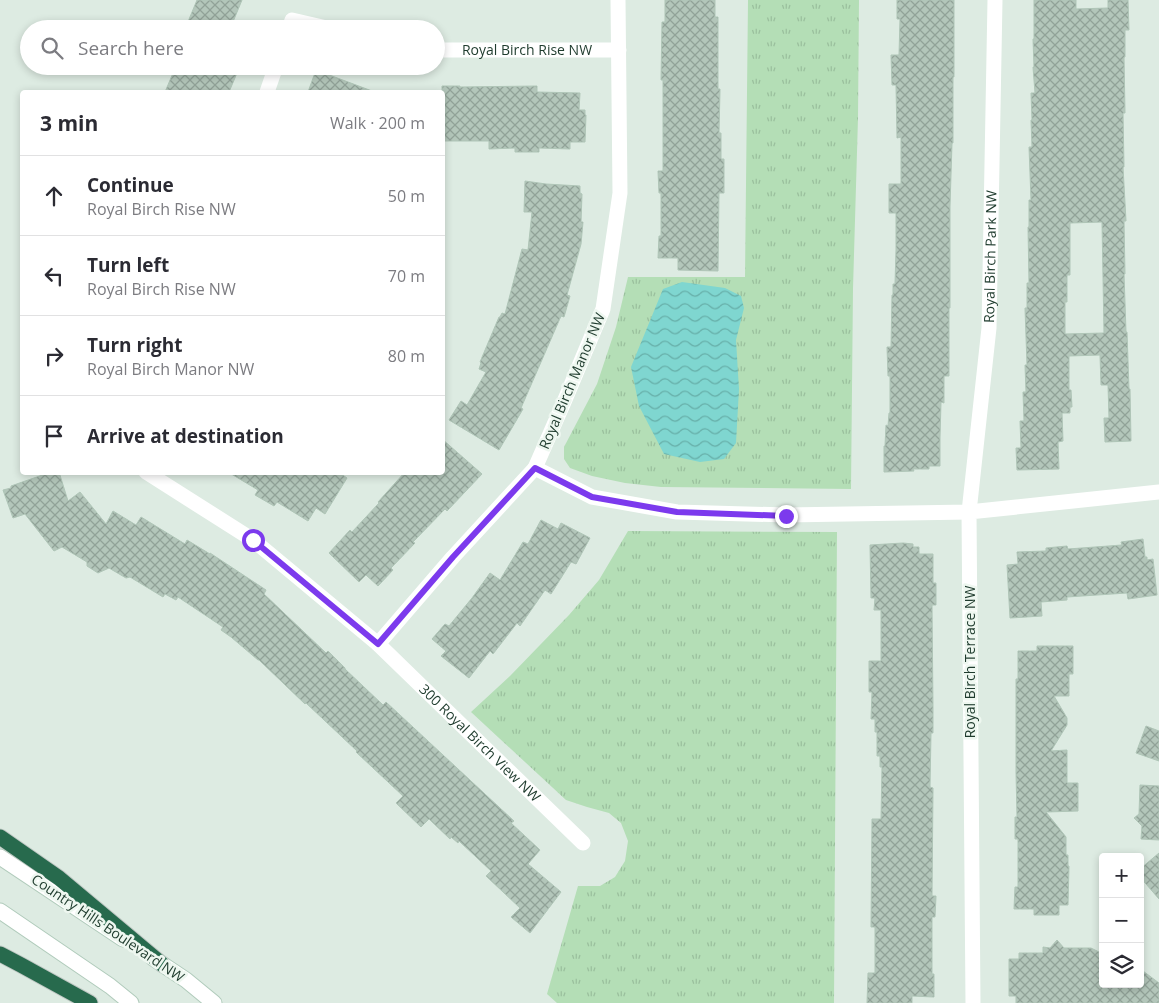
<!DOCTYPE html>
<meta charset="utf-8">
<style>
body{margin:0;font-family:"Open Sans",sans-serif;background:#f7f7f7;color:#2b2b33}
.controls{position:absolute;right:15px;bottom:15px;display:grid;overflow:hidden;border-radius:5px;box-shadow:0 2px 8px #0003}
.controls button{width:45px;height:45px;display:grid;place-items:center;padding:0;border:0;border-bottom:1px solid #e1e1e2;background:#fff;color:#2b2b33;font:25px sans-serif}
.stop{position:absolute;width:15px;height:15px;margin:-11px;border:4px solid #7c3aed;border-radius:50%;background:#fff}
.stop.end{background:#7c3aed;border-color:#fff;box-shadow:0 1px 5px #0008}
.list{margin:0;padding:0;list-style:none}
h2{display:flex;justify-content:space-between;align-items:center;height:65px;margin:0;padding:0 20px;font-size:21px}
h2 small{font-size:16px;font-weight:400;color:#7c7c81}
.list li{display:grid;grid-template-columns:32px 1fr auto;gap:15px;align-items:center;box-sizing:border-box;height:80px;padding:0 20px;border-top:1px solid #e1e1e2}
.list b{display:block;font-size:19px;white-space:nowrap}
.list p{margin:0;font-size:16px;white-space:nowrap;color:#7c7c81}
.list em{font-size:16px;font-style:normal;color:#7c7c81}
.icon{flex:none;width:28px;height:28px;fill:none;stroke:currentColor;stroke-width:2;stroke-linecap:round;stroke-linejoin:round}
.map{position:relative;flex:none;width:1159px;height:1003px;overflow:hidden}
.search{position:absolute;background:#fff;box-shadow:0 2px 8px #0003;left:20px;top:20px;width:425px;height:55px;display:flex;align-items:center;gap:12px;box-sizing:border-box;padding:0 18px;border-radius:28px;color:#7c7c81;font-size:19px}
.panel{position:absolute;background:#fff;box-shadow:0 2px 8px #0003;left:20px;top:90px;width:425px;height:385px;border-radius:5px}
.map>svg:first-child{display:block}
.park{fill:url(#park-tufts)}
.water{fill:url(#water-waves)}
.building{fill:url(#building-cross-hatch);stroke:#afc5b7;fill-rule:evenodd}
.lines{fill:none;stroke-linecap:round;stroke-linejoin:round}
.secondary-casing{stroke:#b0cbbb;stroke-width:17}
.highway-casing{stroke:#c0c8c4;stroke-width:17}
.street{stroke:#fff;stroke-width:15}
.secondary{stroke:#fff;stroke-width:15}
.highway{stroke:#276a4d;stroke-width:15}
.route{stroke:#7c3aed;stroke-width:6}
.labels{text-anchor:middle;stroke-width:5;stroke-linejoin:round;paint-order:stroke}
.street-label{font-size:14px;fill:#1e3b2d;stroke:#eef7f0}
</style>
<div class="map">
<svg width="1159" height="1003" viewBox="0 0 1159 1003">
<defs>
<pattern id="park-tufts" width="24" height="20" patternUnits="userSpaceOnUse" patternTransform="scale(1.25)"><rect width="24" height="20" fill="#b4deb6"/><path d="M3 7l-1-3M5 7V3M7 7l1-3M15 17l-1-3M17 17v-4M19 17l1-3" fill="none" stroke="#9abf9d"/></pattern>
<pattern id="water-waves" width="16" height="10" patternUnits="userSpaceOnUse" patternTransform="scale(1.25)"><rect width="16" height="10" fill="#7fd6d0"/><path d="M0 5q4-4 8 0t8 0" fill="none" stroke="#67afa9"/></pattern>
<pattern id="building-cross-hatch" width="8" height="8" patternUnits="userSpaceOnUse" patternTransform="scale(1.25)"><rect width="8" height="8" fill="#b3c6ba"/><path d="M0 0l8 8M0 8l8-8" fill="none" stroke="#91a298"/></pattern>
</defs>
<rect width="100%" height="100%" fill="#ddebe2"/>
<path class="park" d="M748,0h111l-1,118 -5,171 -2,200 -190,-2 -36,-4 -33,-7 -22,-8 -6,-9v-12l33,-63 19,-57 12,-50h117z
M628,531l209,1 -3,471h-277l-10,-9 31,-108h22l15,-9 10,-16 3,-20 -7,-18 -12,-10 -22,-6 -21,-7 -95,-88 39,-36 59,-61 30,-35z"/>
<path class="water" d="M682,282l43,6 16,8 3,12 -8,32 3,49 -3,54 -12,16 -24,3 -36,-8 -25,-48 -8,-39 32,-78z"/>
<path class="building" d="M197,0h45l-12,29h-45z
M665,0h50v17h3v72h2l-1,44h2v26h3v34h-5l-1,78 -40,-1v-12h-20l1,-22h2v-43h-2l-1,-22h5v-91h-2l1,-58h3z
M897,0h57v77h-1v66h-1l-2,63v102h-1v68h-5v27l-3,-1 -1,35v29h-11v3h-16l1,2 -30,1v-26h1l1,-21 2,1 1,-13h1v-37h-2l-1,-29h4l1,-52h1v-11h2l1,-34v-37h-7v-29h12v-47l-4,1 -1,-53h-4l-1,-30h8l1,-36h-3z
M1034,0h42v9l32,-1v-8h20l1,30h-4v27h-1l1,56h-2l1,54h-1l3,54h-2l1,53h-1l2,58h1l2,57h1l1,52 -26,1 -1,-24h5l-1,-33h-7l-1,-30 -31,1v34h2l1,17h-2v6h-8l1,28 -5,1 1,27 -42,1 -1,-22h5l-1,-27h4l-1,-29h3l-1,-27h2l-2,-57h2v-25h2l-1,-56h1v-27h2l-2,-53h3l-1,-27h1l-1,-27h4l-2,-26h1l-1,-28h1zM1102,222l2,111 -39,1v-32h2v-27h3v-52z
M176,66h45l16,7 -8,19h-64z
M316,70l56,21v1h-64z
M442,86h18v1l77,-1v6l43,1 -1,17h6v5h1l-1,27h-15v7l-31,-1v4h-24v-4l-26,1v-8h-47z
M525,181l21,3 34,2v7l2,1 -1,28h2l-2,22 -14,51 3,1 -6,21 -3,-1 -40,92 2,1 -24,41 -50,-30 12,-19 6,4 19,-33 -7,-3 2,-6 -1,-1 19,-45h1l2,-4 3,1 17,-65 6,1 4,-38h-8z
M442,439l40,35 -35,37 -2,-2 -32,33 2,1 -24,25 2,2 -15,16 -12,-11 -7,7 -30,-29 21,-23 2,2 27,-29 -1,-1 27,-30h37z
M51,472h8l9,29 12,-9 26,32 7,-13 23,14 5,-8 44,27 2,-4 23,14v-1l56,37 -2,4 62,59 2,-2 17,17v1l38,36 3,-3 128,119 -3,2 29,27 -12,14 33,28 -31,41 -19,-16 9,-9 -34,-32 5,-5 -32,-30 -1,2 -7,-6 -1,2 -21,-20 -8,8 -25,-24 7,-7 -47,-44 1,-1 -51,-48 -1,1 -46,-44h-1l-27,-23 -10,-7 2,-3 -45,-30 -2,3 -11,-6 -2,3 -33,-20 -4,1 -17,-10 -11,5 -11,-7v-4l-25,-15 -8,4 -29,-37 -12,4 -10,-28 8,-2v-2z
M228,472h110l9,6 -22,36 -9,-6 -8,13 -31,-19 -3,4 -19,-11 3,-5z
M541,520l17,9 3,-6 29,15 -14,26 -5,-2 -20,32 -6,-4 -25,36 -3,-3 -24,31 -3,-3 -21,27 -28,-22 5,-5 -14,-12 13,-15 4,2 23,-28 18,-25 10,7 23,-38 5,2z
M1143,539l2,18h2v3l6,-1 4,36 -29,4 -1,-6 -60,4v3l-26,2 1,14 -32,2 -3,-53 11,-1 -1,-12 29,-1v-3l21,-2 1,3 54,-4 -1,-3z
M903,543l10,1v3h6v7h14v29h3v22h-4l1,105v23h-2l-1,54 3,1 -1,108h4l-1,21h-3v57h2v23l-22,-1v7h-45l1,-30h7v-46h-4l1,-108h9l1,-52h-2v-11h-3v-24h-2v-13h-4l1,-27h-3v-31h12v-51h-7l1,-12h-4l-1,-53z
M1037,646h36v28h-4v22h-15l13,22v7l-16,26 16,-1v33h11v28l-32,1 20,25v18h2v11h1l-1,39h-9v10h-25v-6h-20l1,-22h3v-48h-3v-22h2l-1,-45v-93h2v-28h19z
M1146,726l13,5v30l-23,-8z
M1140,785l19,1v54l-18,-1 1,-13 -8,-8 5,-4z
M1159,853v46l-19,-22v-8z
M1057,940l7,8h27l12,6v30h37v-9l3,-4 16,12v20h-143v-7h-7v-37h10v-6h24v-6l7,1z"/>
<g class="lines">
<g class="secondary-casing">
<path id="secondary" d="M0,857l123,82
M0,911l110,75 21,17
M153,958l33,22 28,23"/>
</g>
<g class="highway-casing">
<path id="highway" d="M0,837l59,41 104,87
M0,954l21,11 69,38"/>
</g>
<g class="street">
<path id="s1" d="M618,0l2,193 -17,116 -39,93 -29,66 57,29 85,15 109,3 183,-3 20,-184 6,-328"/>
<path d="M289,29l3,-9 39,9"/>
<path id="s2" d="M436,50h183"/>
<path d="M267,92l9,-26"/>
<path d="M146,472l107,68 125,104 75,-87 82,-89"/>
<path id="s3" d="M378,644l205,199"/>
<path d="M973,1003l-4,-491 190,-20"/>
</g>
<use href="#secondary" class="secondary"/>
<use href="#highway" class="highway"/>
</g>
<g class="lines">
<path class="route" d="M253,540l125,104 75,-87 82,-89 57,29 85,15 109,4"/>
</g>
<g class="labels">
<g class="street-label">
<text dy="5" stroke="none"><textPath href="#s2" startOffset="91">Royal Birch Rise NW</textPath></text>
<text dy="5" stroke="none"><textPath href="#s1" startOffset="1182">Royal Birch Park NW</textPath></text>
<text transform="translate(572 381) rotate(-67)" y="5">Royal Birch Manor NW</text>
<text transform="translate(970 662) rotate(-90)" y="5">Royal Birch Terrace NW</text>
<text dy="5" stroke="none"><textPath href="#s3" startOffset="142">300 Royal Birch View NW</textPath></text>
<text transform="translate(108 928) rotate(34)" y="5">Country Hills Boulevard NW</text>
</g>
</g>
</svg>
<div class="controls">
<button>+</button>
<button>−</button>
<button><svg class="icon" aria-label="layers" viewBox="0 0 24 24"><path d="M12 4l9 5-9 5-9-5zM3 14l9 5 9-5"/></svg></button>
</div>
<div class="stop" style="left:253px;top:540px"></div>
<div class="stop end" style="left:786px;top:516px"></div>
<div class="search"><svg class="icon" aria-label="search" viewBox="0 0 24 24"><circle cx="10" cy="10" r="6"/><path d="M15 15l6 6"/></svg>Search here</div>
<section class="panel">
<h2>3 min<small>Walk · 200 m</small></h2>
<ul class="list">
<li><svg class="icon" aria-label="ahead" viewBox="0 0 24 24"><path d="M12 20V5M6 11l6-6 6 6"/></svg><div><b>Continue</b><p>Royal Birch Rise NW</p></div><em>50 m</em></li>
<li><svg class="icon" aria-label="left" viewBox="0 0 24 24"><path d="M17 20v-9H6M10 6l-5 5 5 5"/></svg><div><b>Turn left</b><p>Royal Birch Rise NW</p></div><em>70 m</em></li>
<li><svg class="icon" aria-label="right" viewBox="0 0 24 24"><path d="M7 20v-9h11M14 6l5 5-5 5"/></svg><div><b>Turn right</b><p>Royal Birch Manor NW</p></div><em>80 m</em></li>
<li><svg class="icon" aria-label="arrive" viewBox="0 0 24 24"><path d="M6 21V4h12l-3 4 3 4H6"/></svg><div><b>Arrive at destination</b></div></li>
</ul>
</section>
</div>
